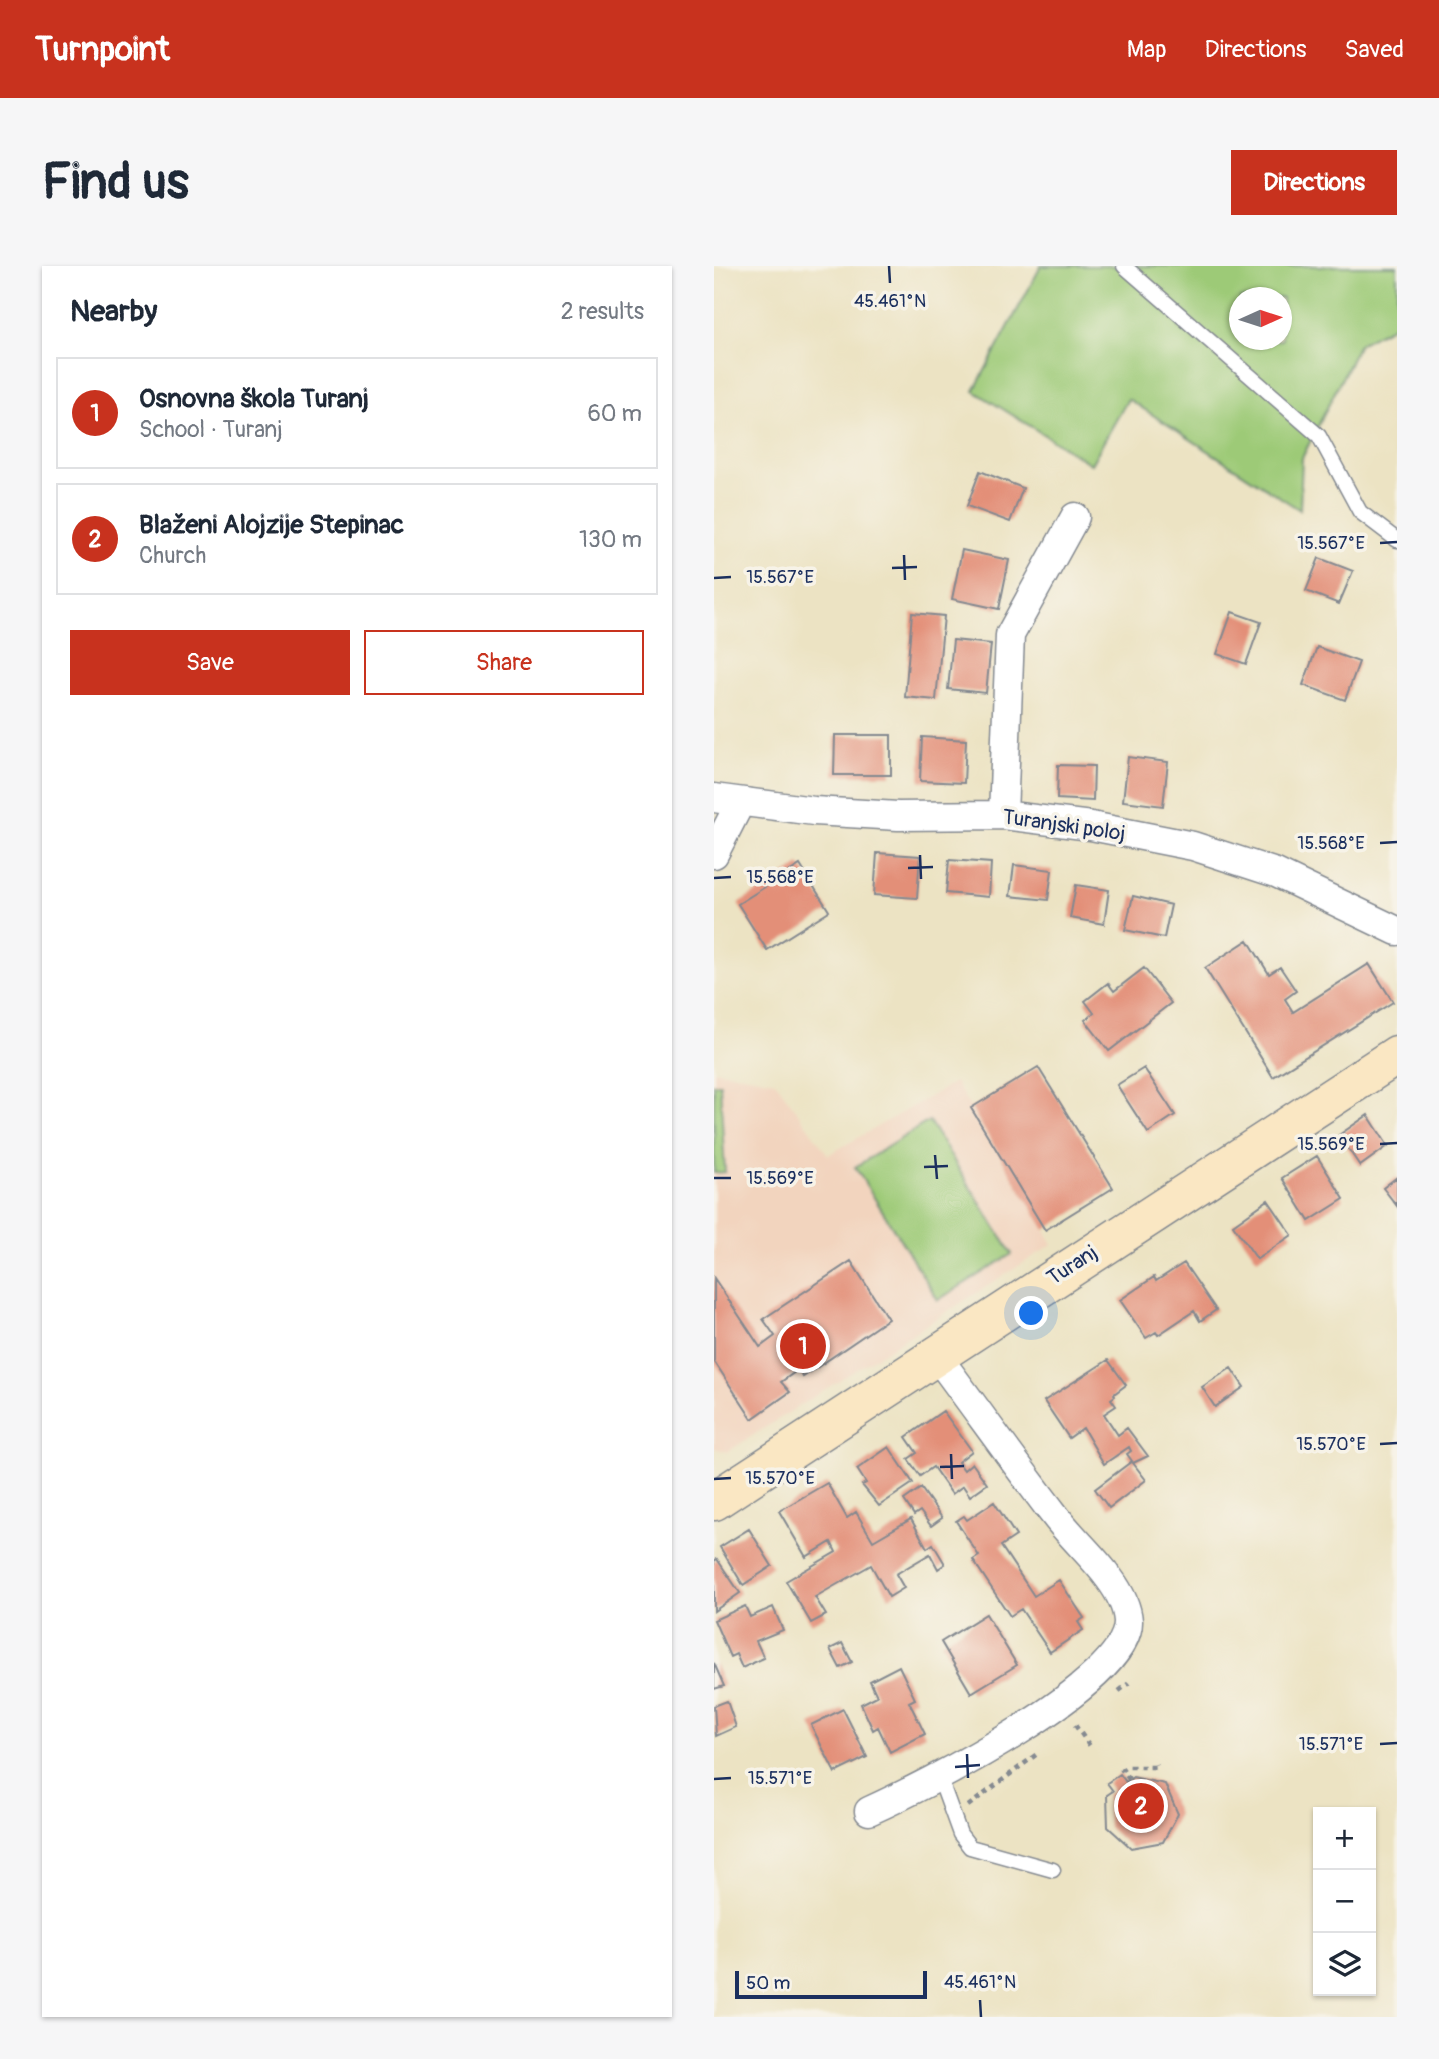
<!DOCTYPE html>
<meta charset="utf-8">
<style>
body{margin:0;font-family:Pangolin,sans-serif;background:#f6f6f7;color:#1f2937}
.controls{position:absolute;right:21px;bottom:21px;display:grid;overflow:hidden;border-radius:0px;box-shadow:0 2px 5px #0004}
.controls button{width:63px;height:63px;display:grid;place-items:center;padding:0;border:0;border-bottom:2px solid #e0e1e3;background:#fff;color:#1f2937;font:35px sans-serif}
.compass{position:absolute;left:515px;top:21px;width:63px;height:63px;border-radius:50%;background:#fff;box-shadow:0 2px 5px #0004;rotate:87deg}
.scale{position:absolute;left:21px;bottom:18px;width:192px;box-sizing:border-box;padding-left:7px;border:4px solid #1b2f5e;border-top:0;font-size:19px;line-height:24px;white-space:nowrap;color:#1b2f5e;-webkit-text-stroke:5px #f7f3e8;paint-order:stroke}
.you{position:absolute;left:318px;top:1048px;width:24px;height:24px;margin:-18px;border:5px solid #fff;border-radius:50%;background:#1a73e8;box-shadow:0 0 0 10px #1a73e833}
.badge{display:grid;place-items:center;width:46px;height:46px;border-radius:50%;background:#c8321e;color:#fff;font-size:23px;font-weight:700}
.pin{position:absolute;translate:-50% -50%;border:4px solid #fff;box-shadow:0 2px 7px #0006}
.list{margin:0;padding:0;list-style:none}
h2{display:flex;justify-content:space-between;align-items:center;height:91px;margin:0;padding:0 28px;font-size:30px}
h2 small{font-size:23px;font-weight:400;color:#747a83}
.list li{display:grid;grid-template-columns:46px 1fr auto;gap:21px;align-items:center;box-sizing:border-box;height:112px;margin:0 14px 14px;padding:0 14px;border:2px solid #e0e1e3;border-radius:0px}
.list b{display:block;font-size:26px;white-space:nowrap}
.list p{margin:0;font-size:23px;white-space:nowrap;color:#747a83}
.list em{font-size:23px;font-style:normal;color:#747a83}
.actions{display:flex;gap:14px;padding:21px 28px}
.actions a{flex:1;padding:16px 0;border:2px solid #c8321e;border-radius:0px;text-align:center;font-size:24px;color:#c8321e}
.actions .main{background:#c8321e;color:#fff}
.icon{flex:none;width:38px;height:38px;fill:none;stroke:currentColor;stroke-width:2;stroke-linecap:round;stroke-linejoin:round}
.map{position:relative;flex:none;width:683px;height:1751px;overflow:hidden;border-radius:0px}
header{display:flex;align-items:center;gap:42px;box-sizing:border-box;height:98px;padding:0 35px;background:#c8321e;color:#fff}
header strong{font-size:33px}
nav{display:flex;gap:38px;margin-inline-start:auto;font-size:24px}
.intro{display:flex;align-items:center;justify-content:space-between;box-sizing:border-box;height:168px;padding:0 42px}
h1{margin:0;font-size:49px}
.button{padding:18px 32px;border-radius:0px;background:#c8321e;color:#fff;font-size:24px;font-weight:700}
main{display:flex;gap:42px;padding:0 42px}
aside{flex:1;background:#fff;border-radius:0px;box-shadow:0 2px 5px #0004}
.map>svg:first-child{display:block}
.built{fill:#f2d4be}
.green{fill:#9dca77;stroke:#5c7c6a;stroke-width:2;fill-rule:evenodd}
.building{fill:#e38f78}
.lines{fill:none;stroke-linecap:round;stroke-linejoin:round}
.lane-casing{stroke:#848990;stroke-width:17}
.street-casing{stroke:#848990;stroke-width:31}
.secondary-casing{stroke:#848990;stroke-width:41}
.path{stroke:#848990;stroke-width:4.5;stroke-dasharray:5 5;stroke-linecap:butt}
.lane{stroke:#fff;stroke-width:14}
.street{stroke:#fff;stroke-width:28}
.secondary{stroke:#fae7c3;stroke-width:38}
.ticks{fill:none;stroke:#1b2f5e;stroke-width:2.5}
.labels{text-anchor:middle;stroke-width:7;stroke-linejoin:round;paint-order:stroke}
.street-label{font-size:21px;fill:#1b2f5e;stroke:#f7f3e8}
.ticks-label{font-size:18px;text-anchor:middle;fill:#1b2f5e;stroke:#f7f3e8;stroke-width:7;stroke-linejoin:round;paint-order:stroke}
</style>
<header>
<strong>Turnpoint</strong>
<nav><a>Map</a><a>Directions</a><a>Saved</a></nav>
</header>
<div class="intro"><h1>Find us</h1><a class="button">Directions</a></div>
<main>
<aside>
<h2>Nearby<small>2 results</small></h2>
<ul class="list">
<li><span class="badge">1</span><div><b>Osnovna škola Turanj</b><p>School · Turanj</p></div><em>60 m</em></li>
<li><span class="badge">2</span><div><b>Blaženi Alojzije Stepinac</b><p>Church</p></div><em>130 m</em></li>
</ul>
<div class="actions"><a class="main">Save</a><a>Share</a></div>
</aside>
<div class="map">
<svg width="683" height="1751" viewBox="0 0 683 1751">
<rect width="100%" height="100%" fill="#f7f3e8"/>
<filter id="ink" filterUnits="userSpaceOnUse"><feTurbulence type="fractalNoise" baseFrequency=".0143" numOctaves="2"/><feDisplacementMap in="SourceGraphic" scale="14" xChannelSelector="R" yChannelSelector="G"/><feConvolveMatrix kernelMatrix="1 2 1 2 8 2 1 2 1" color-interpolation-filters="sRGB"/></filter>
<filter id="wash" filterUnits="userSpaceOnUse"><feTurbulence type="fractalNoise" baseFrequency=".00686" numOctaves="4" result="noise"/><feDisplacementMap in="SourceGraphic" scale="28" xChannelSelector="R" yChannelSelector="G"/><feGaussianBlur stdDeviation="1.57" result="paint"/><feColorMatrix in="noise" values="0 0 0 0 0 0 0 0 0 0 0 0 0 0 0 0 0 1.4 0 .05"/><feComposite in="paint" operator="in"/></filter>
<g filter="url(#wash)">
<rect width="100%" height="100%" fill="#ece3c3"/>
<path class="built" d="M0,804l61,11 53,74 127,-73 98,162 -326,208 -13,-4z"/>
<path class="green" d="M327,0h356v58l-38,20 -57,114 -2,52 -172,-111 -37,65 -117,-73zM526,32h42v42h-42z
M0,818h6l5,88 -11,1z
M215,855l83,133 -74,46 -83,-133z"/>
<g id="blocks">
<path class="building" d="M266,205l43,17 -13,34 -43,-16z
M248,284l47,10 -10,49 -47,-10z
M605,292l34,13 -14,33 -33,-13z
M518,346l29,10 -15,42 -29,-10z
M198,347l32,3 -8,84 -31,-3z
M239,374l38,4 -5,49 -38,-4z
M603,381l42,15 -14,38 -42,-15z
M121,469h56v40h-57z
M208,471l44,3 -2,43 -44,-2z
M414,491l40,5 -5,44 -40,-5z
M344,499l36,1 -1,35 -36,-2z
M163,587l43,3 -3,42 -43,-3z
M235,594l42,3 -2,34 -43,-4z
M86,599l29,46 -62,39 -29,-46z
M300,599l38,5 -4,30 -38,-4z
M362,619l33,5 -5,34 -34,-6z
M419,630l38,9 -7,33 -39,-8z
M534,674l21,34 11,-7 16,24 -11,8 8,13 76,-48 24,38 -120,75 -68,-109z
M430,702l27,35 -62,48 -24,-31 9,-7 -9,-12 23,-18 6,8z
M324,801l75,121 -68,42 -74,-122z
M430,802l31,47 -27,18 -31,-48z
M654,849l20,31 -28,20 -21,-31z
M603,890l27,43 -35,22 -27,-43z
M683,911v29l-14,-18z
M554,934l24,35 -35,24 -24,-34z
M137,995l37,58 -85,58 -5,-7 -17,12 9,10 -38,27 -38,-58v-83l46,69 15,-11 -12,-17z
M470,997l32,47 -16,11 -6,-10 -36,24 -2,-3 -10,6 -26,-38 34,-23 2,4z
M394,1094l18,25 -12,9 1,2 -4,3 5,7 -12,8 14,21 9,-7 21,28 -15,7 13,17 -37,28 -14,-19 37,-28 -5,-7 4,-3 -2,-4 -25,17 -21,-36 -14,10 -25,-37z
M517,1102l13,19 -29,20 -13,-20z
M229,1145l29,40 -14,11 6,8 8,-7 15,21 -17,12 -7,-10 -11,8 -19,-27 -13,9 -12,-17 9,-6 -11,-16z
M175,1181l24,36 -34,23 -17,-21 4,-2 -9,-14z
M113,1217l20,35 9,-6 17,29 38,-22 16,29 6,-4 12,20 -7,5 -8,-15 -34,20 8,14 -15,9 -18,-32 -56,32 11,18 -15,8 -25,-42 50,-29 -5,-10 -25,15 -27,-46z
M207,1222l21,30 -11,8 -11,-15 -6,4 -10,-15z
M280,1236l22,34 -15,10 33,50 25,-16 25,38 -6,4 5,8 -33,22 -29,-43 -11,7 -37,-56 6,-4 -23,-35 8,-5 3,4z
M35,1263l23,37 -29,19 -23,-38z
M3,1293l23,34 -26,18v-50z
M31,1340l5,11 23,-10 10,23 -27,11 8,17 -22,10 -6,-14 -6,3 -16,-37z
M272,1348l31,51 -46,28 -30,-51z
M128,1377l10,19 -12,6 -10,-19z
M0,1397l10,23 -10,3z
M185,1400l16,33 -6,3 16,32 -35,18 -12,-25 -5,3 -12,-26 16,-8 -7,-15z
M13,1435l9,26 -20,9 -2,-30z
M129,1443l24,48 -32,16 -24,-48z
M406,1508l6,8 7,-5 32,7 13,30 -15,28 -32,6 -23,-21 -1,-32 6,-4 -6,-8z"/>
</g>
</g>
<g filter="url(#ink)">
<use href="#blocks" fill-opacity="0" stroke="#848990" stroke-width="2"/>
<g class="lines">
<g class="lane-casing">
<path id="lane" d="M410,0l195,170 41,76 37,28
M226,1513l20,55 10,13 83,23"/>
</g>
<g class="street-casing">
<path id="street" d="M0,532l100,13 84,5 105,-1 88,11 102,20 83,27 121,58
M289,549l7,-180 65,-118
M0,588l26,-51
M155,1545c53,-24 261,-127 259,-190 -1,-15 -10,-31 -19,-43 -17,-23 -39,-42 -56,-65 -40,-52 -78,-106 -117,-158"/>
</g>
<g class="secondary-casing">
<path id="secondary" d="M0,1235l683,-446"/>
</g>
<path class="path" d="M405,1425l10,-8
M361,1459l15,21
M415,1513l-7,-9 4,-3h31l-1,-3
M254,1540l69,-52"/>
<use href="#lane" class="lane"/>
<use href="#street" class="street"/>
<use href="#secondary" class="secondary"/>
</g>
</g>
<path class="ticks" d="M175,0l1,17M666,277l17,-1M190,289l1,25M178,302l25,-1M0,312l17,-1M666,577l17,-1M206,589l1,24M194,602l25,-1M0,612l17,-1M666,878l17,-1M221,889l2,24M210,901l24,-1M0,912h17M666,1178l17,-1M237,1188l1,25M226,1201l24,-1M0,1213l17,-1M666,1478l17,-1M253,1488l1,24M241,1501l25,-2M0,1513l17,-1M266,1734l1,17"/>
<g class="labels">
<g class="street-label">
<text transform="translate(350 559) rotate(8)" y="7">Turanjski poloj</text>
<text transform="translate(358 999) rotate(-33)" y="7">Turanj</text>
</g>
</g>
<g class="ticks-label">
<text x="176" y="41">45.461°N</text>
<text x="617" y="283">15.567°E</text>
<text x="66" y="317">15.567°E</text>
<text x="617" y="583">15.568°E</text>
<text x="66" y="617">15.568°E</text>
<text x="617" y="884">15.569°E</text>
<text x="66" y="918">15.569°E</text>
<text x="617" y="1184">15.570°E</text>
<text x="66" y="1218">15.570°E</text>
<text x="617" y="1484">15.571°E</text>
<text x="66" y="1518">15.571°E</text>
<text x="266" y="1722">45.461°N</text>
</g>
</svg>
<div class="controls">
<button>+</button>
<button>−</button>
<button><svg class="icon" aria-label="layers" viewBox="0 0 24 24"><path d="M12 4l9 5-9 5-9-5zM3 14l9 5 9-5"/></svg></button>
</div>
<svg class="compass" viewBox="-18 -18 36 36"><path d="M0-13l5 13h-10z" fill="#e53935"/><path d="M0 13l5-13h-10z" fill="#747a83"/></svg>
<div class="scale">50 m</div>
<div class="you"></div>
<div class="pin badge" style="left:89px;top:1080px">1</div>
<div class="pin badge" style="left:427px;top:1540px">2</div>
</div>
</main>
